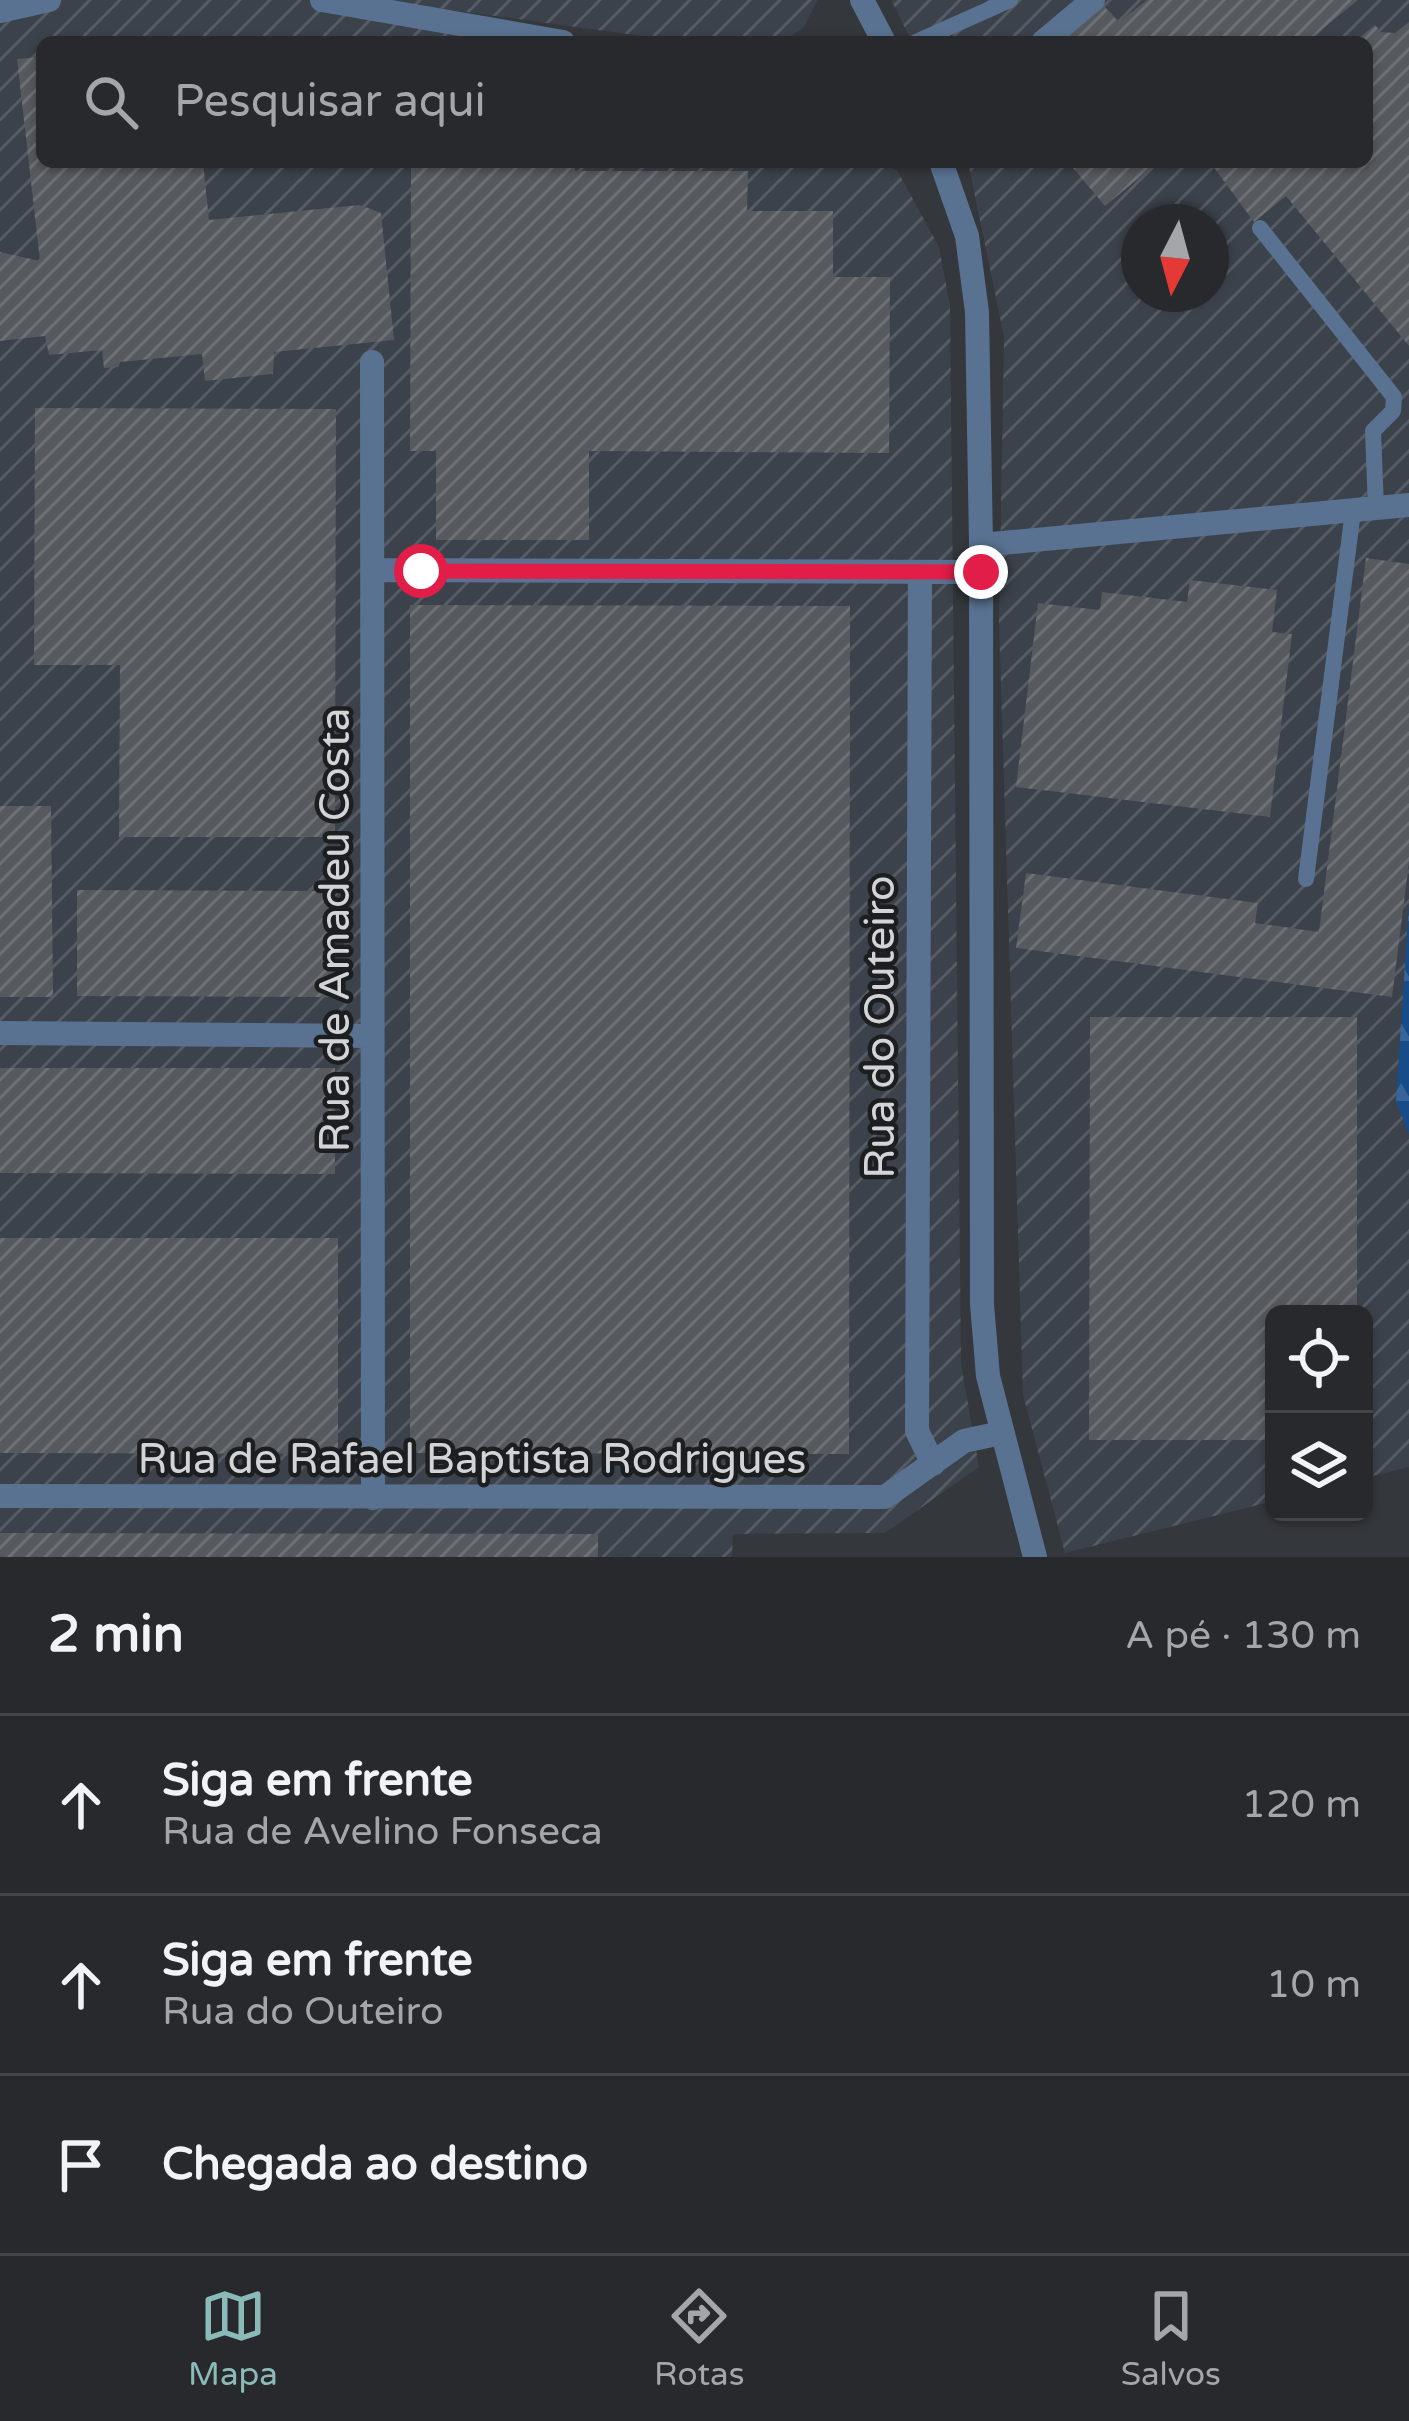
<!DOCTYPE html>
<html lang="pt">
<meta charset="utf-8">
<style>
body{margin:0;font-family:"Varela Round",sans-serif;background:#333538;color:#f1f3f6}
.controls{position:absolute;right:36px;bottom:36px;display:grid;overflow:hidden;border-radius:18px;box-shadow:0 3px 9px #0004}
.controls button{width:108px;height:108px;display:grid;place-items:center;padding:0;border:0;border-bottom:3px solid #434548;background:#27292c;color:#f1f3f6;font:60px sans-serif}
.compass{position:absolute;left:1121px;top:204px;width:108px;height:108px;border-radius:50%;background:#27292c;box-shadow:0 3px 9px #0004;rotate:186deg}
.stop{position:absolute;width:36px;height:36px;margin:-27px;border:9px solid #e11d48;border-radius:50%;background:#fff}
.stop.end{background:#e11d48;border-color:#fff;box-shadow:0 3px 12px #0008}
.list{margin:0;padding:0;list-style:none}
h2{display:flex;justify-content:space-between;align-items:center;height:156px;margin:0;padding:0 48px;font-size:51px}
h2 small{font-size:39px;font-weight:400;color:#a4a6a9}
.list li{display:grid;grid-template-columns:78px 1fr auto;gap:36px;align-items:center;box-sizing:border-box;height:180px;padding:0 48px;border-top:3px solid #434548}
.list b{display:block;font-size:45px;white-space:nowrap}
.list p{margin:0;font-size:39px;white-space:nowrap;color:#a4a6a9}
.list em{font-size:39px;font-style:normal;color:#a4a6a9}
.icon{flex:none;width:66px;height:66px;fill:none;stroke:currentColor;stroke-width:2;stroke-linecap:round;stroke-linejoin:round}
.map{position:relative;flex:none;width:1409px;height:1557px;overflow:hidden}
.search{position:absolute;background:#27292c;box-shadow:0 3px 9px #0004;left:36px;right:36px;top:36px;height:132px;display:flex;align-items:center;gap:30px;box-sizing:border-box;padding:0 42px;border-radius:18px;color:#a4a6a9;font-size:45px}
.sheet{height:696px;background:#27292c}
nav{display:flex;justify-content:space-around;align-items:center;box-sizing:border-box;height:168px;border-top:3px solid #434548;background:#27292c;font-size:33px;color:#a4a6a9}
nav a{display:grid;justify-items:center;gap:6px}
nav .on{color:#8bbbb9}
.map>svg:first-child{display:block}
.industrial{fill:url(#industrial-furrows);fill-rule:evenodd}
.forest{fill:url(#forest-firs)}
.building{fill:url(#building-hatch)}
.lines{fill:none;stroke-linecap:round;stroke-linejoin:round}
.service{stroke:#597291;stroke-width:16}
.minor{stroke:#597291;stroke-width:24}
.tertiary{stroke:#597291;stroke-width:24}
.route{stroke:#e11d48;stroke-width:15}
.labels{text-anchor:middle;stroke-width:9;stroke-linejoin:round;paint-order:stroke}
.street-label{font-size:42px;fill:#d2d4d7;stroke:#1d1e20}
</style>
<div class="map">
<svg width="1409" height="1557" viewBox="0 0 1409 1557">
<defs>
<pattern id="industrial-furrows" width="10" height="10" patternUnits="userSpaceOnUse" patternTransform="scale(3)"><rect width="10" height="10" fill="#3c424b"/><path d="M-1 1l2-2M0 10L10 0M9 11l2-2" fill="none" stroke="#575c64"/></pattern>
<pattern id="forest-firs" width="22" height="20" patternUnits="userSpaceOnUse" patternTransform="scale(3)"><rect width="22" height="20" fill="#164c8a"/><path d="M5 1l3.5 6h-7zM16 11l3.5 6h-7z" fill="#37659a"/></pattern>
<pattern id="building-hatch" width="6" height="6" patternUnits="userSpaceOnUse" patternTransform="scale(3)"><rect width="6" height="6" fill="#56595d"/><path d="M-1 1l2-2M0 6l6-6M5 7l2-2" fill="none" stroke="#6d7074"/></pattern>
</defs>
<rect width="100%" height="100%" fill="#34373b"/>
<path class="industrial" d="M0,0h307l186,42h-451v120h836l19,8 42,77 11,58 11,1059 18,103 -94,66 -152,1 -1,23h-732z
M377,0h440v1l-13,26 -21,15h-97z
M891,0h518v1467l-45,11v-164h-90v187l-209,52 -42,-158 -24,-774 5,-284 -36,-175h399v-120h-455zM1139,222h72v72h-72z"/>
<path class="forest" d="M1409,903v232l-13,-34z"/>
<path class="building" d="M1147,0h211l-52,42h-246l43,-37 16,17z
M1409,22v324l-123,-150 -32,26 -44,-60h157v-120h-13l21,-17 6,7 14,1z
M42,57v105h161l6,58 151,-15 21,8 13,127 -120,12 -1,22 -68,7 -3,-27 -82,8 -2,5 -14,1 -2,-18 -53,5 -4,-19 -45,5v-89l40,9 -23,-202z
M411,162h164v9h173l-1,40h86v66h57l-1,176 -300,-2v89h-153v-89h-26z
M1068,162h90l-53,44z
M35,408l301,1 -1,428h-216l1,-172h-86z
M1366,558l43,6v298l-17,135 -376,-49 10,-75 232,30 -3,20 64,9z
M1190,580l87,10 -5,42 20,2 -22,183 -254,-30 22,-184 62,7 2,-18 85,10z
M410,605l440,1 -1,848 -439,-1z
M0,806h51l2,191h-53z
M77,890l258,1 -1,106 -257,-1z
M1090,1017h267v297h-83v126h-185z
M0,1068h335v106l-335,-1z
M0,1238h338v216l-338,-1z
M0,1533l598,1v23h-598z"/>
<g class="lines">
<path class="service" d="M916,42l94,-42
M1260,228l134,169 -1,14 -20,20 3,77
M1306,879l47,-368"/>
<path class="minor" d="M322,0l241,42
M0,11l49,-11
M1043,42l50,-42
M372,362l1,1136
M981,545l428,-40
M374,570l607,2
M920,572l-3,859 16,33
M0,1033l371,3
M0,1496l885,1 79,-56 37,-8"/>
<path class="tertiary" d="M862,0l22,42
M941,162l26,74 10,76 4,233 1,759 6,72 47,181"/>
</g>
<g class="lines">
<path class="route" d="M421,571l560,1"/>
</g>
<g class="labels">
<g class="street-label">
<text transform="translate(334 930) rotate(-90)" y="15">Rua de Amadeu Costa</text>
<text transform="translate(879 1027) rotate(-90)" y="15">Rua do Outeiro</text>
<text x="472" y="1473">Rua de Rafael Baptista Rodrigues</text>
</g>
</g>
</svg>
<div class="controls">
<button><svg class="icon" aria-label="locate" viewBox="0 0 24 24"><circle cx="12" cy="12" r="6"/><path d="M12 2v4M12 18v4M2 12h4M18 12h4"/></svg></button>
<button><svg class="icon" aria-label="layers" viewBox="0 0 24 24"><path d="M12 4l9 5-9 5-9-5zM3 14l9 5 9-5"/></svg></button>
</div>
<svg class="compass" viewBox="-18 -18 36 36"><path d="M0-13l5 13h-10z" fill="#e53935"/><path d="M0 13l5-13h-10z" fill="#a4a6a9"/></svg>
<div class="stop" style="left:421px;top:571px"></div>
<div class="stop end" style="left:981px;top:572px"></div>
<div class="search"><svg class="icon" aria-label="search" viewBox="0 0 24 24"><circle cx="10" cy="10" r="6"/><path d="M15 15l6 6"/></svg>Pesquisar aqui</div>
</div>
<section class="sheet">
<h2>2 min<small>A pé · 130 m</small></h2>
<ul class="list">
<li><svg class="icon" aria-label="ahead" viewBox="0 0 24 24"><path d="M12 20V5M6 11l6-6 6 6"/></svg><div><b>Siga em frente</b><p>Rua de Avelino Fonseca</p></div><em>120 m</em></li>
<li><svg class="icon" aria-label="ahead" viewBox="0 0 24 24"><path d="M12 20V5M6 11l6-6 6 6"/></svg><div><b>Siga em frente</b><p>Rua do Outeiro</p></div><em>10 m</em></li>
<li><svg class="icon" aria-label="arrive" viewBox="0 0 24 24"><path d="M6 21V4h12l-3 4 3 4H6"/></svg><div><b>Chegada ao destino</b></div></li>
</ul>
</section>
<nav>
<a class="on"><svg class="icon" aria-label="map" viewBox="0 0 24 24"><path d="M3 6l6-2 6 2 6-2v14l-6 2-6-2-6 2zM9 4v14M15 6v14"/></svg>Mapa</a>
<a><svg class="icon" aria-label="directions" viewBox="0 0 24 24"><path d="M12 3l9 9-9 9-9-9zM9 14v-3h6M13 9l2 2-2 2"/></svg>Rotas</a>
<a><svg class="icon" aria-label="saved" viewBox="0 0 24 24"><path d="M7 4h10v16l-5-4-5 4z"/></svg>Salvos</a>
</nav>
